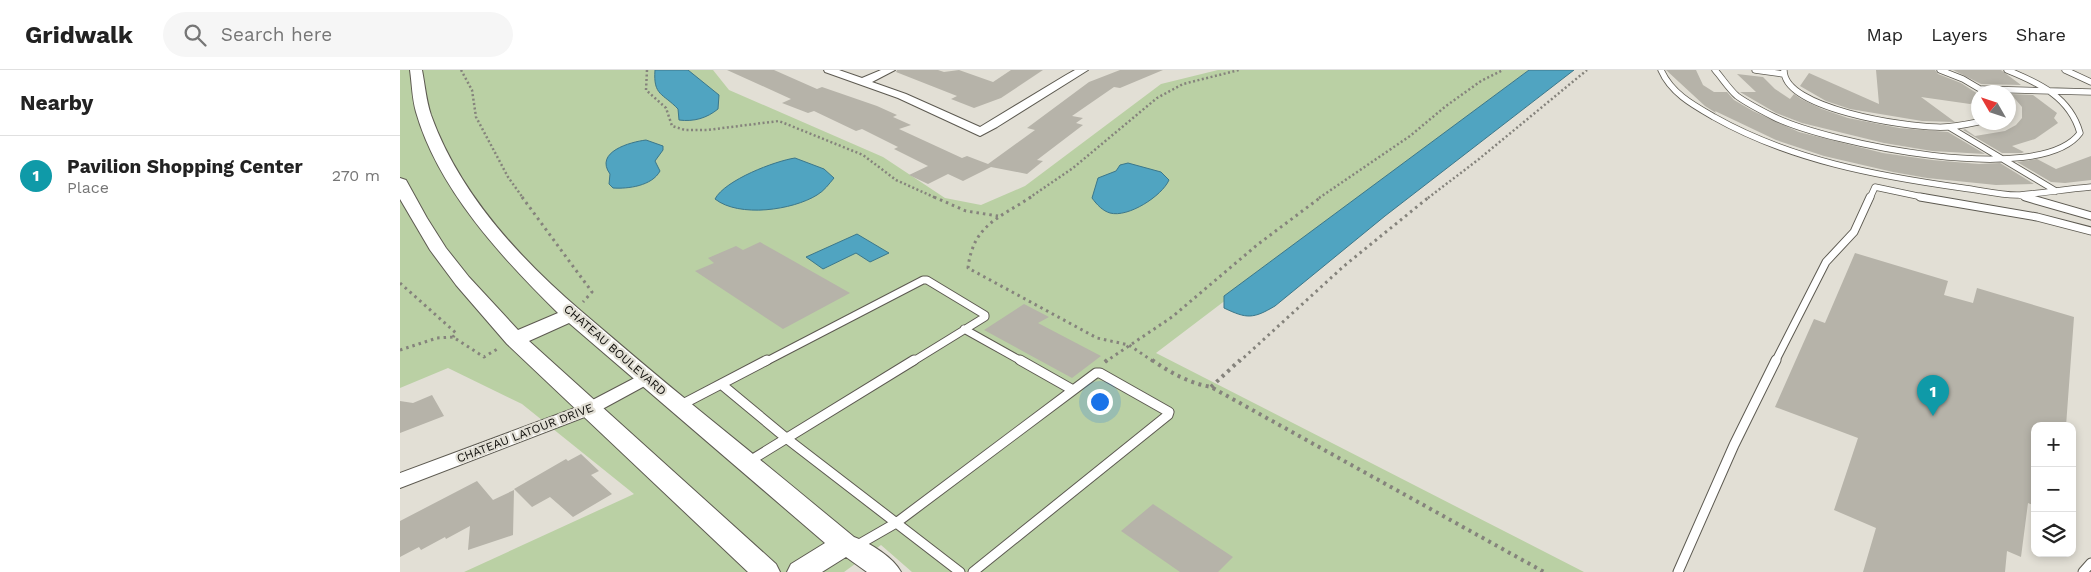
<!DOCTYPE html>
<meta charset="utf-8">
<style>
body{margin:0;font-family:"Work Sans",sans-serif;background:#f6f6f6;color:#222}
.controls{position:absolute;right:15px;bottom:15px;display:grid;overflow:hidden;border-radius:10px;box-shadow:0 2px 8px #0003}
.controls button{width:45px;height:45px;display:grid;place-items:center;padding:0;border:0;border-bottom:1px solid #e0e0e0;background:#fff;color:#222;font:25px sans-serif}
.compass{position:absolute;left:1571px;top:15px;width:45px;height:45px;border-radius:50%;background:#fff;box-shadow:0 2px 8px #0003;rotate:309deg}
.you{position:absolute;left:699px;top:331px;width:18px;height:18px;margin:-12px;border:4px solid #fff;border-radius:50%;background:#1a73e8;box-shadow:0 0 0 8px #1a73e833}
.badge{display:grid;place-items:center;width:32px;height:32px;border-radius:50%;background:#111827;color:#fff;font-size:16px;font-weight:700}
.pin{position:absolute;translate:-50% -41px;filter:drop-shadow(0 1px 2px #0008)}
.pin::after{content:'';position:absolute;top:26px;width:18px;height:15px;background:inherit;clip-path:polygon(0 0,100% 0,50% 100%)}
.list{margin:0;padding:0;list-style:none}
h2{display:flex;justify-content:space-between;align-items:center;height:65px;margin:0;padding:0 20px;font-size:21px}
h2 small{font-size:16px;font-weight:400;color:#767676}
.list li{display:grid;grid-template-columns:32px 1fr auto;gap:15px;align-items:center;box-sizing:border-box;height:80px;padding:0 20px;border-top:1px solid #e0e0e0}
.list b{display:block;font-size:19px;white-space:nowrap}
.list p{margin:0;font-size:16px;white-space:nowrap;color:#767676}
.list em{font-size:16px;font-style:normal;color:#767676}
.icon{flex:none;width:28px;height:28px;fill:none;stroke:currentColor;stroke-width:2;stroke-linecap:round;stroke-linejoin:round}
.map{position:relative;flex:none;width:1691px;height:502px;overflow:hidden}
header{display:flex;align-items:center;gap:30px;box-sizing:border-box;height:70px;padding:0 25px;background:#fff;border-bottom:1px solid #e0e0e0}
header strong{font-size:24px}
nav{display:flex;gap:28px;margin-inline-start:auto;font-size:18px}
.search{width:350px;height:45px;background:#f6f6f6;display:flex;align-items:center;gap:12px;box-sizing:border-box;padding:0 18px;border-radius:28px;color:#767676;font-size:19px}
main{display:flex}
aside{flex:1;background:#fff}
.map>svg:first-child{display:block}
.green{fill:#bad0a4}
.water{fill:#50a4c1;stroke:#3c778a}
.building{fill:#b6b3a9}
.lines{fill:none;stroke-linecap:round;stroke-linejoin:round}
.service-far2-casing{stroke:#5d5a51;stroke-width:7}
.service-far1-casing{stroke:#5d5a51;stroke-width:9}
.service-casing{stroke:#5d5a51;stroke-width:11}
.minor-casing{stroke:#5d5a51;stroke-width:2}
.tertiary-casing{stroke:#5d5a51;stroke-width:2}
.path-far2{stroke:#85837c;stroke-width:2.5;stroke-dasharray:2 2.5;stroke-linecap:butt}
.path-far1{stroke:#85837c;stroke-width:3;stroke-dasharray:2.5 4;stroke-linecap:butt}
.path{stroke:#85837c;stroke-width:4;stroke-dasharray:3 4.5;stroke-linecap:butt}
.service-far2{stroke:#fff;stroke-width:5.5}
.service-far1{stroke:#fff;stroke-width:7}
.service{stroke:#fff;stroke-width:9}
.minor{fill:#fff;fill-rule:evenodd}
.tertiary{fill:#fff;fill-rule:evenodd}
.labels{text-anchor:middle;stroke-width:4.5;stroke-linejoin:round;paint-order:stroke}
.street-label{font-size:12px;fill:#0f0e0b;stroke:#e2dfd5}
</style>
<header>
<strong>Gridwalk</strong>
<div class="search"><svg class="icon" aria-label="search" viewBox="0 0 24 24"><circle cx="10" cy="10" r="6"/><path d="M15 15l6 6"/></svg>Search here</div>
<nav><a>Map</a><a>Layers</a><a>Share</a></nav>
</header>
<main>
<aside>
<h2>Nearby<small></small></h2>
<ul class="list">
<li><span class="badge" style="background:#0f9aa8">1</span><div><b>Pavilion Shopping Center</b><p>Place</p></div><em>270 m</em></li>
</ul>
</aside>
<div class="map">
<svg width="1691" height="502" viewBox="0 0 1691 502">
<rect width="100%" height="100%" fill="#e2dfd5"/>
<path class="green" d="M0,0h313l16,20 154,67 62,41 36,7 44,-19 136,-102 57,-14h311l-373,283 428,219h-672l-31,-27 -37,27h-380l170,-78 -112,-90 -74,-36 -48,20z"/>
<path class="water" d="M255,0h33l31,25 -1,14c-11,9 -24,13 -39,11l-1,-11c-15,-16 -25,-13 -23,-39z
M1129,0h45l-189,146 -110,90c-22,13 -28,13 -51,2v-12z
M246,70l17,6v4l-8,11 5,10c-8,15 -32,18 -47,17l-4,-4 1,-10c-16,-22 20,-32 36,-34z
M395,88l29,11 10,9c-5,6 -10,13 -17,17 -24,15 -78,23 -102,4 10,-19 60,-38 80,-41z
M728,93l33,9 8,8c-7,16 -41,38 -59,33 -7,-2 -13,-8 -18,-15l6,-20 18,-7 4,-6z
M457,164l32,19 -19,9 -14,-9 -33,16 -17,-12z"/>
<path class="building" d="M327,0h47l43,19 5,-2 55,19 20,9 -4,2 18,8 -12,4 63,29 5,-2 21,8 47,-34 -8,-2 62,-46 31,-12h43l-43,18 -6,-1 -42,29 11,2 -7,5 7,2 -46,35 6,1 -16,13 -36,-7 -28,14 -15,-7 -20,10 -19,-9 19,-9 -34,-17 4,-2 -36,-18 -6,2 -42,-20 -6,2 -26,-10 9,-4z
M497,0h41l6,2 15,-2 34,12 18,-12h32l-42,28 -27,10 -23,-9 6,-3 -61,-24z
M1266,0h30l7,15 11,7h13l7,8 19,11 46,21 84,21 49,7 47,4 21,-1 34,21 -38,1 -69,-7 -34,-6 -69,-16 -48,-16 -61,-29 1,2 -11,-7z
M1476,0h59l3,4 23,9 17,11v7l-8,3 -49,-7 34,25 -33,-1 -72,-12 -24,-8 -26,-15 9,-13 70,31z
M1553,0h48l20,15 -40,-1z
M1337,4l26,3 12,12 15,10 4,-5 7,5 21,10 26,9 51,10 49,4 37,22 -53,-3 -48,-8 -82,-20 -26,-10 -36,-21h16z
M1611,24l22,1 24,18 -3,5 4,5 -23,16 -23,7 12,6 -2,1h-20l-39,-23 2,-1 10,7 30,-5 11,-6 6,-7v-11z
M1691,86v24l-26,3 -14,-1 -34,-20 20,-3 19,10z
M360,172l90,51 -67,36 -88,-58 19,-8 -6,-5 28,-12 7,4z
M1455,183l93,28 -4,14 29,8 4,-15 97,29 -8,109h-31v80l-7,-3 -7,54 -14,-6 -2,21h-142l13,-44 -42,-18 24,-72 -83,-31 39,-88 11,4z
M624,234l25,13 -11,6 63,33 -29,22 -88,-48z
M32,325l12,21 -44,17v-32l13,2z
M181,384l18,17 -8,4 21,19 -39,23 -23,-20 -18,10 -18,-18 52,-30 2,2z
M77,411l16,19 21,-10 -1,45 -45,15 2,-24 -24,13 -1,-2 -24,13 -2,-3 -19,10v-36z
M753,434l80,53 -15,15h-38l-59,-41z"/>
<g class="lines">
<g class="service-far2-casing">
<path id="service-far2" d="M1261,0c10,23 32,35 53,47 76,43 163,59 249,71 17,2 40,8 57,7 23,-2 47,-6 71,-8
M1315,0c7,8 14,19 22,26 11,8 25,15 37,21 53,26 266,71 306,16 -10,-36 -41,-50 -73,-63
M1355,0l28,4
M1384,0c-1,39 123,57 152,57 14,1 28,-2 42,-5
M1540,0l23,9 22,13
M1665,0l26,12
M1582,19l109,3
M1549,57l107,64
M1619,125l10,3
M1470,128l5,-11 52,11"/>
</g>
<g class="service-far1-casing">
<path id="service-far1" d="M1520,127l117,20 54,14
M1625,127l66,19
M564,259l59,33
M365,292l158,-82h4l58,35v2l-73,45
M1375,292l51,-100 28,-30 16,-35"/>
</g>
<g class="service-casing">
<path id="service" d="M620,290l53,30
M321,314l65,54 174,134
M279,336l88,-46
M348,392l166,-102
M456,476l40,-23 200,-150h4l69,39 -1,3 -195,157
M1278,502l56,-127 42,-85
M1683,502l8,-9"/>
</g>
<g class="minor-casing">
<path id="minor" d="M424,0h15l23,8 19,-8h14l-23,12 34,12 74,33 86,-52 9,-5h13l-91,57 -17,9 -82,-38 -73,-26z
M246,302l6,2 3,4 -3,4 -57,31 -195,75v-15l183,-68z"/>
</g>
<g class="tertiary-casing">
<path id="tertiary" d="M10,0h12c3,15 4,30 9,45 28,78 88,143 150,196 39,33 78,67 118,99 52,42 104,85 155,127 16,6 39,20 47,35h-34l-21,-15 -24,15h-35l4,-8 34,-21 -256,-220 -40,18 247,223 4,8h-32l-241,-228 -51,-59 -26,-35 -30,-51v-21l6,2 21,38 19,30 23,29 49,53 40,-17c-56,-55 -120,-124 -142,-201 -4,-14 -4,-28 -6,-42z"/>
</g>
<path class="path-far2" d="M61,0l11,20 4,27 32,60 15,21
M247,0l-1,20 20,18 6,18 13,4h22l72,-9 84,34 33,25 40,18
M629,128l44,-30 84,-70 26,-14 56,-14
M919,128l91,-62 36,-30 35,-25 22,-11
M1028,128l51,-39 108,-89"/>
<path class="path-far1" d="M122,127l70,95 -9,10
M534,127l32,14 32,5
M631,127c-32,21 -58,28 -63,71l129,70 32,7 25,17
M0,213l56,50 -3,4
M0,280l37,-12 16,-1 31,20 15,-9
M705,292l67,-45 85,-72 64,-48
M839,292l105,-96 85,-69"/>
<path class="path" d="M752,290c19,13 37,23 59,27l333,185
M705,292l2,-2
M811,317l29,-27"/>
<use href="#service-far2" class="service-far2"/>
<use href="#service-far1" class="service-far1"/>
<use href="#service" class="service"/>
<use href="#minor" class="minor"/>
<use href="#tertiary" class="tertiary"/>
</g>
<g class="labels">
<g class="street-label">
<text transform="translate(215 280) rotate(41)" y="4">CHATEAU BOULEVARD</text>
<text transform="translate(125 363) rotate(-21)" y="4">CHATEAU LATOUR DRIVE</text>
</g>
</g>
</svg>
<div class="controls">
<button>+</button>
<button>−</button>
<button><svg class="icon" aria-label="layers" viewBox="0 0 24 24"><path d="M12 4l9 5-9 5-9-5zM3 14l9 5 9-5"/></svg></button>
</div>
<svg class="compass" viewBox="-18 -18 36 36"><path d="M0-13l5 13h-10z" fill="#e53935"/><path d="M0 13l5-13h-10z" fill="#767676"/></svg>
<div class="you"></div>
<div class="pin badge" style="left:1533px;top:346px;background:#0f9aa8">1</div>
</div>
</main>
